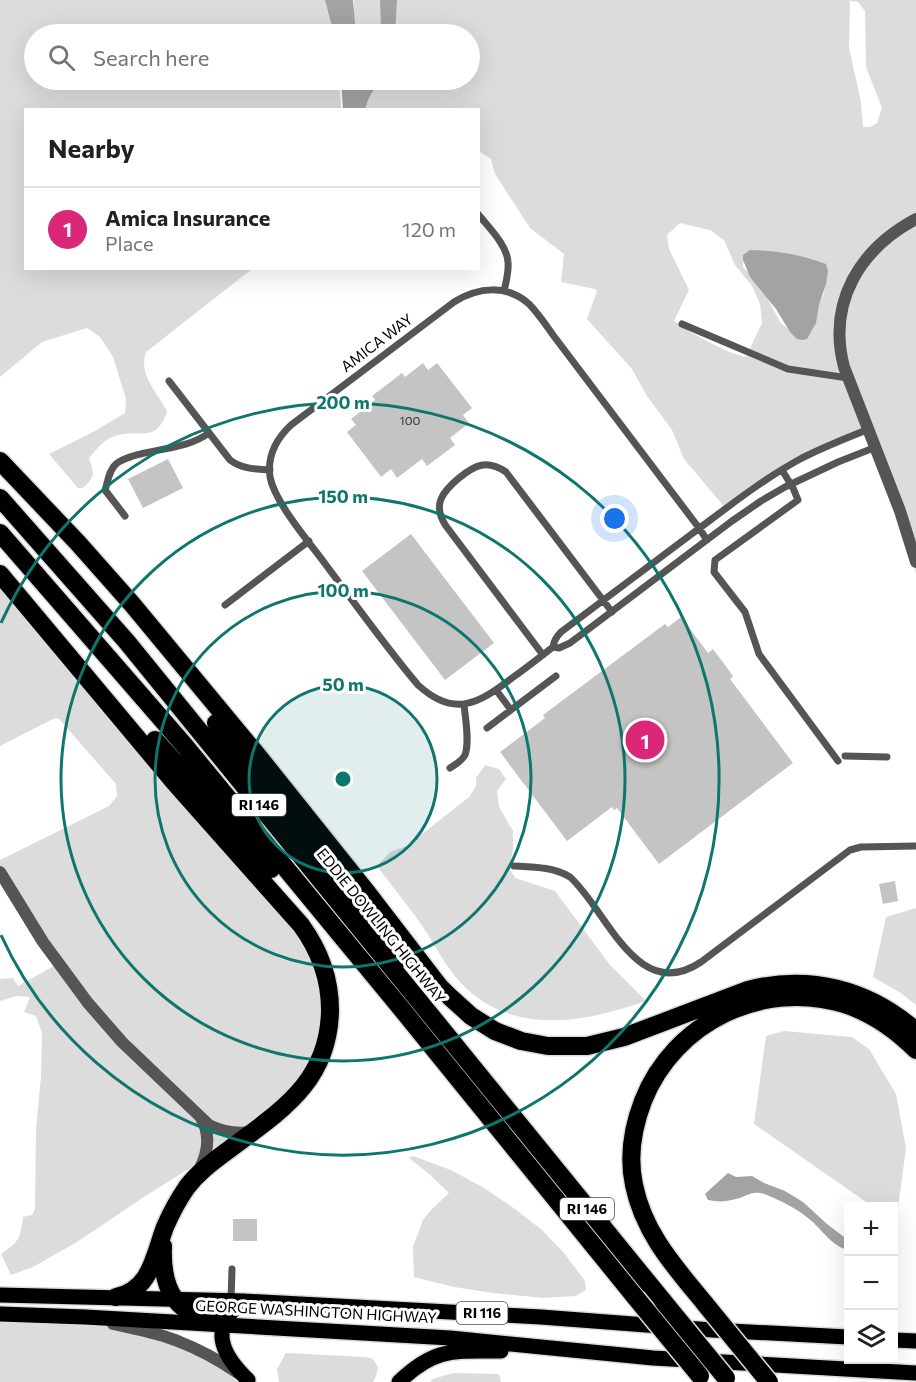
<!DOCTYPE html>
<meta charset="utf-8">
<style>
body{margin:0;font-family:Commissioner,sans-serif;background:#f2f2f2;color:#202124}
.controls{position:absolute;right:18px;bottom:18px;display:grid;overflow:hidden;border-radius:0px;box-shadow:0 6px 24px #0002}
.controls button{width:54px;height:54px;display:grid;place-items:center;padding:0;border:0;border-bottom:2px solid #e0e0e0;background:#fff;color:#202124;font:30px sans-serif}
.you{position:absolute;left:615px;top:519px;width:21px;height:21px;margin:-15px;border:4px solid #fff;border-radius:50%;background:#1a73e8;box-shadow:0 0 0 9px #1a73e833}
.badge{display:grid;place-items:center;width:39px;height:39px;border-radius:50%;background:#db2777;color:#fff;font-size:20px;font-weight:700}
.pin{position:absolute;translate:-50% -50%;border:3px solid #fff;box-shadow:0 2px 6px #0006}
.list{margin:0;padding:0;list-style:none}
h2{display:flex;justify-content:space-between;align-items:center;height:78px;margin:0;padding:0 24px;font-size:26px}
h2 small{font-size:20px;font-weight:400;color:#757577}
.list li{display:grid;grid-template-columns:39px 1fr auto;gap:18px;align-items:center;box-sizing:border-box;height:84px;padding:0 24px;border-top:2px solid #e0e0e0}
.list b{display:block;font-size:22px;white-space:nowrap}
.list p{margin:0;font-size:20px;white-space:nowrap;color:#757577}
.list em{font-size:20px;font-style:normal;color:#757577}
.icon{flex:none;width:33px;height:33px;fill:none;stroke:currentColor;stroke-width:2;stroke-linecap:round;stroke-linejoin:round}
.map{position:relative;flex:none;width:916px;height:1382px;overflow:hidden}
.search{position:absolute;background:#fff;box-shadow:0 6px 24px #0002;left:24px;top:24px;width:456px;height:66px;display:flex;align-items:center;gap:15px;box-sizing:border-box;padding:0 21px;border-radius:33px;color:#757577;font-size:22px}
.panel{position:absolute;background:#fff;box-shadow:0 6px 24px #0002;left:24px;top:108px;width:456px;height:162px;border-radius:0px}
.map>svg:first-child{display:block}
.green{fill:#dcdcdc;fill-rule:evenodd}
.water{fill:#a3a3a3}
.building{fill:#c4c4c4}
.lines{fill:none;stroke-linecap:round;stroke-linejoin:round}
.primary-casing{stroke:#dbdbdb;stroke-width:18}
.motorway-casing{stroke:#dbdbdb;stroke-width:21}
.service{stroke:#555;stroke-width:7}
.minor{stroke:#555;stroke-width:12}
.tertiary{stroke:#555;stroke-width:12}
.primary{stroke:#000;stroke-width:15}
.motorway{stroke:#000;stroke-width:18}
.motorway-bridge-casing{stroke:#dbdbdb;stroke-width:21;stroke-linecap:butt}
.motorway-bridge{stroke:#000;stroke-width:18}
.ring{fill:none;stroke:#0f766e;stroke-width:3}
.labels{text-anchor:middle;stroke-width:6;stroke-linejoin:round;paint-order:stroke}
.number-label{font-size:12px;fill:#313131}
.shield{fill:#fff;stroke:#4c4c4c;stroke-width:1.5}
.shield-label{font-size:14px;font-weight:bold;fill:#000}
.street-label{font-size:15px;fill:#000;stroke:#fff}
.centre{fill:#0f766e;stroke:#fff;stroke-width:3}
.ring-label{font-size:18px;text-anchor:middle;font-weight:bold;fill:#0f766e;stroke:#fff;stroke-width:6;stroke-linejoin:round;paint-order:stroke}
</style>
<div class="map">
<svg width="916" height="1382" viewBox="0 0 916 1382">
<rect width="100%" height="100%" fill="#fff"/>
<path class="green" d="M0,0h327l7,34h-300v46h305l2,29 -315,1v158l226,1 -106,83c-8,22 11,40 21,59 -10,34 -30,17 -52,25 -11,3 -18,13 -26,22 5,16 7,18 -6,30h-5l-29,-34 44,-22 32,-19 1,-14 -13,-42 -13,-20 -13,-9 -45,14 -42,35z
M354,0h562v574l-16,-61 -33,-79 -70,29 -70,47 -43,-51 -12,-29 -25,-34 -15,-27 -45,-50 10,-28 -2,-2 -34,-7 3,-28 -34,-26 -35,-54 -4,-15 -12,-8 -1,-41h-125l2,-30h115v-46h-116zM850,1l8,1 7,9 1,56 16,41 -5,15 -7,4h-7l-2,-25 -12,-54zM680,223l30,7 14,10 11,25 17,21 8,18 2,19 -16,34c-16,-2 -59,-26 -72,-36l15,-31 -20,-41 -2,-14zM744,254l83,17 -3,23 -19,39 -15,-2 -10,-9 -19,-36 -18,-19z
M0,575l316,380 17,42 -10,73 -128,95 -48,30 -70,47 -44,25 -22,8 -10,-21c18,-12 19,-15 22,-37l9,-2 3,-6 1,-80 5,-52 1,-44 -6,-17 -12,-4 6,-15 -14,-1 -16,5v-22l13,-1 5,8 34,-19 3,-2 -55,-91v-14l109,-54 8,-10 -1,-12 -57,-65 -4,-1 -55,28z
M485,765l14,4 7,10 -9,12 2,16 14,24v19l-4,18 6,10 40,13 55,74 36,36c-63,22 -136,36 -187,-20 -15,-17 -25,-38 -38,-57 -14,-20 -30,-39 -44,-58l13,-14 17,-6 62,-49 7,-11v-8z
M916,908v97l-15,-12 -28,-16 13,-60z
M784,1031l68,6 17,12 27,45 10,54 -10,75 -2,-2v-15h-22l-118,-82 12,-88z
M413,1156l38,14 33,18 31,21 27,21 22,23 21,28 1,9 -10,6 -33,2 -50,-5 -39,-6 -40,-10 -1,-30 10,-27 8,-10 18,-17 -21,-20 -19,-15z
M0,1319l110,5 94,31 39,27h-243z
M286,1353l80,4 7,2 5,8 -2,9 -3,6h-94l-2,-13z
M453,1373l46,1 2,8h-71l3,-3z"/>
<path class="water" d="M325,0h28l3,34h-22z
M380,0h17l-2,34h-16l2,-6z
M341,80h18l1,4 8,-3v-1h17c-11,5 -17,18 -20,30l-22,-1z
M750,250c29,1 48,4 76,14l2,7 -2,13 -7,21 -3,18 -9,16 -5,1 -5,-1 -7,-7 -14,-23 -26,-32 -7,-17v-5z
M728,1173l8,4 16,-1 12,7 21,8 18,11 24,22 21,16v10c-17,-4 -26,-21 -40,-32 -12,-10 -27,-17 -41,-23 -15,-6 -19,1 -31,4 -11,3 -18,3 -28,1l-3,-6z"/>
<path class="building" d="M423,363l5,7 9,-7 35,45 -9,7 6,8 -19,15 5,7 -28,21 -5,-7 -25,19 -6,-9 -10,8 -34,-45 9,-7 -5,-6 24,-19 -3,-4 30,-23 3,4z
M168,459l15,29 -40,20 -15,-29z
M411,534l83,109 -49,37 -83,-109z
M681,617l27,36 5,-4 20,27 -3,3 63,84 -134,101 -42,-56 -3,2 -2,-3 -45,34 -67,-89 45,-34 -2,-3 122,-91 3,3z
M895,881l3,20 -15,3 -4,-20z
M233,1219h24v22h-24z"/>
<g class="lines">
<g class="primary-casing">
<path id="primary" d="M0,1295l244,6 297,16 171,13 136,7
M244,1301c-36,26 -23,53 4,79
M0,1314l85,3 365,21 203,20 263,15
M894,1340l22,1
M399,1382c36,-35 56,-31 102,-31"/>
</g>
<g class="motorway-casing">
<path id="motorway" d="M0,461l78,82 54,61 126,152 108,135 73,95 11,11 21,19 24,15 26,10 27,5h39l37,-9 124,-47c61,-16 120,-1 168,41
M0,498l127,144 536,659
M0,533l185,213 215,261 236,291
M0,574l174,208 127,143c19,26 29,53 29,85 -1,71 -48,100 -99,138 -16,12 -32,23 -44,39 -9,13 -16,26 -22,40 -11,29 -14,63 -49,70
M216,723l184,236
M155,740l116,129
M163,1246c-2,47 14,69 61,79
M706,1305c-31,-38 -62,-71 -72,-120 -6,-28 -1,-58 9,-84 31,-79 120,-122 201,-97 28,9 52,26 72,46"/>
</g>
<path class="service" d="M478,214c11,14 29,31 30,48 1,10 -2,20 -4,29
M682,324l106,45 60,9
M169,381l61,79c12,9 25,9 40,10
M782,470l11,18 5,12 -83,60 -1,12 31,40 14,42 79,107
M125,516l-20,-26c3,-9 4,-20 11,-26 4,-4 11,-6 17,-8 25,-8 54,-7 76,-23
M707,540l-8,-12 -146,-193c-7,-10 -15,-22 -24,-31 -22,-20 -51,-17 -75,-2l-163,123c-15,14 -24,30 -21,52 5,26 40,66 56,88 30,40 60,82 92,120 36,33 60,19 94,-7 14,-10 28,-21 41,-31 1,-7 4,-11 8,-15 44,-33 88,-66 132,-99 35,-26 70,-54 109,-75 22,-11 44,-20 67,-29
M225,605l84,-64
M553,647l6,1 11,-5 162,-122 29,-20 24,-14 53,-25 38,-15
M543,655l-97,-129c-14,-21 -4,-34 13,-48 16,-13 28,-19 47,-6l106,140
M496,690l15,20
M487,728l69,-52
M845,756l42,1
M450,768c6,-4 12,-7 15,-13 5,-13 0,-38 -1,-51
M514,866c19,1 40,1 56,11 37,33 67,128 131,85l149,-112 11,-3 55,-1
M231,1300l1,-31"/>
<path class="minor" d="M916,219c-56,30 -89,83 -72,148l56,144 16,51
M0,872l43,70 45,61 34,39 87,83c14,7 27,9 42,7
M199,1170c9,-17 12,-35 2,-52"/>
<path class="tertiary" d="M113,1324c22,5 46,9 67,18 21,8 40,19 58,31"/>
<use href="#primary" class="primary"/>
<use href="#motorway" class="motorway"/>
<g class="motorway-bridge-casing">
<path id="motorway-bridge" d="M636,1298l64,78
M663,1301l63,77
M706,1305l63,77"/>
</g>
<use href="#motorway-bridge" class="motorway-bridge"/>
</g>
<circle cx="343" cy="779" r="94" fill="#0f766e" fill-opacity=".12"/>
<g class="ring">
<circle cx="343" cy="779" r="94"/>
<circle cx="343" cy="779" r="188"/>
<circle cx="343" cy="779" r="282"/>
<path d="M1 623A376 376 0 1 1 1 935"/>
</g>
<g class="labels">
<g class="number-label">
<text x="410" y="425">100</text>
</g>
<g class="shield">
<rect x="232" y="794" width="54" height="22" rx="4.5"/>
<rect x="560" y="1198" width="54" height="22" rx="4.5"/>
<rect x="456.5" y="1302" width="51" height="22" rx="4.5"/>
</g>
<g class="shield-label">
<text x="259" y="810">RI 146</text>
<text x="587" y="1214">RI 146</text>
<text x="482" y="1318">RI 116</text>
</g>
<g class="street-label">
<text transform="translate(377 343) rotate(-37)" y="5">AMICA WAY</text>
<text transform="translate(381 926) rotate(51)" y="5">EDDIE DOWLING HIGHWAY</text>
<text transform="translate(316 1312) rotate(3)" y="5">GEORGE WASHINGTON HIGHWAY</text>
</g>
</g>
<circle cx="343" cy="779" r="9" class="centre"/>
<g class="ring-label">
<text x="343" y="409">200 m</text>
<text x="343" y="503">150 m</text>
<text x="343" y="597">100 m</text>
<text x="343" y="691">50 m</text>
</g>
</svg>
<div class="controls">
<button>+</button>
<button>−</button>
<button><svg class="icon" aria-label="layers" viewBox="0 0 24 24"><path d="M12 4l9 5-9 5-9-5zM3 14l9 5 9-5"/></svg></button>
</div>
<div class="you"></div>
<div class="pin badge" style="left:645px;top:740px">1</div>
<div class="search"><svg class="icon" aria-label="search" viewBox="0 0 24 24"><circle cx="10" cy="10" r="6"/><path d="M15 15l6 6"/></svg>Search here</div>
<section class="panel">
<h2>Nearby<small></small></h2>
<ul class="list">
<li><span class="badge">1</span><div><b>Amica Insurance</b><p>Place</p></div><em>120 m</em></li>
</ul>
</section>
</div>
